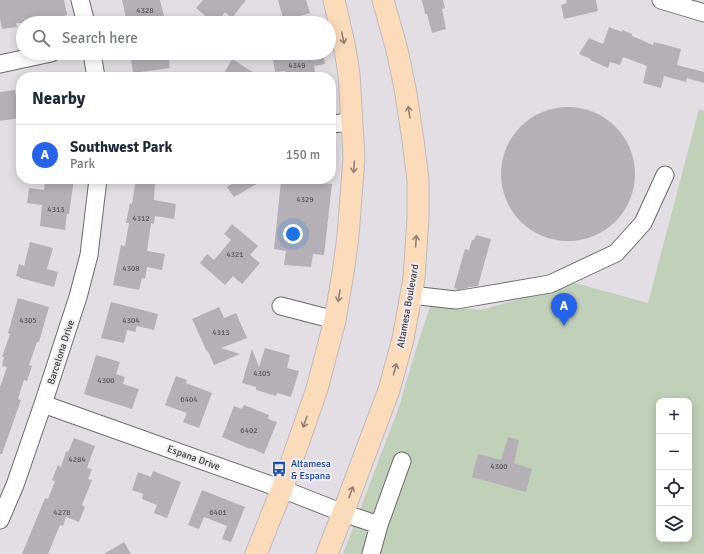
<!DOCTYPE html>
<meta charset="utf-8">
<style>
body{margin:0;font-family:Signika,sans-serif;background:#f6f6f7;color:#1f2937}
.controls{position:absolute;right:12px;bottom:12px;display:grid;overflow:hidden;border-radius:8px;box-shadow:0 2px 10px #0003}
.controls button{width:36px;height:36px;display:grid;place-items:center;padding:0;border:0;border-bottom:1px solid #e0e1e3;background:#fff;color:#1f2937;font:20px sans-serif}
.you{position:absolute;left:293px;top:234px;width:14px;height:14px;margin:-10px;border:3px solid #fff;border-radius:50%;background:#1a73e8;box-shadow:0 0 0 6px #1a73e833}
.badge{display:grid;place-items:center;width:26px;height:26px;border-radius:50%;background:#2563eb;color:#fff;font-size:13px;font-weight:700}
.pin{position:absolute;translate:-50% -33px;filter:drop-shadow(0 1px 2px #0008)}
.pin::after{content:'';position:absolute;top:21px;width:14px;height:12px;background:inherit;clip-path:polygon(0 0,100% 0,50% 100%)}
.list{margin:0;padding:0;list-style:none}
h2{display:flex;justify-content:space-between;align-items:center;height:52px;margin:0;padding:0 16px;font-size:17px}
h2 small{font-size:13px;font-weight:400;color:#747a83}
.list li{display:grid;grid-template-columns:26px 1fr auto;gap:12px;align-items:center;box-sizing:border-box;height:60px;padding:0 16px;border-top:1px solid #e0e1e3}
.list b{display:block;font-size:15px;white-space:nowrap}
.list p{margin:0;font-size:13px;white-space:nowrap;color:#747a83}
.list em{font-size:13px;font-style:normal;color:#747a83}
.icon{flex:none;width:22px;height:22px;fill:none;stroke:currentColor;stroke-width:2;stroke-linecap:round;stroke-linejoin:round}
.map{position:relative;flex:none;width:704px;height:554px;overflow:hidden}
.search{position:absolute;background:#fff;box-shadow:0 2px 10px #0003;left:16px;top:16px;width:320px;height:44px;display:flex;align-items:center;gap:10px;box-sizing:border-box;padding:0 14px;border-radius:22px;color:#747a83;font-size:15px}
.panel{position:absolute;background:#fff;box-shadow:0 2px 10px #0003;left:16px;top:72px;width:320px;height:112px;border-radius:16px}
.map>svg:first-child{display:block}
.green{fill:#c0d0b9;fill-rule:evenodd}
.building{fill:#b4b0b6}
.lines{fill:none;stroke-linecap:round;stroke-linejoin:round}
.minor-casing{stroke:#6c696e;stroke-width:19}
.major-casing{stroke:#bcbcbd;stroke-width:23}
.minor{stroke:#fff;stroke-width:17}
.major{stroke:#fcdbbb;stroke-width:21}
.oneway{stroke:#928275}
.labels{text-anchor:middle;stroke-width:4;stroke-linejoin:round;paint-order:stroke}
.number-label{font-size:8px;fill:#59575a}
.street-label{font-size:10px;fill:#3b393c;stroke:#f0ecf2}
.transit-label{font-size:10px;fill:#164399;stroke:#f0ecf2;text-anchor:start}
</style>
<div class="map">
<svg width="704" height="554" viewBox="0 0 704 554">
<rect width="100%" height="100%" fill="#e3dee4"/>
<path class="green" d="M699,109l5,2v443h-361l56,-147 19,-64 13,-39 50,6 94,-27 73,20zM659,401h30v138h-30z"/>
<path class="building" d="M0,0h64l3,15 -7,2 1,3 -14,3h-31l1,4 -15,2 -2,-11z
M122,0h38l4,16 -29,7h-8z
M203,0h43l-14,18 -7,-6 -9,11h-2l-18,-15z
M278,0h28l4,13 -26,8z
M422,0h21l2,8 -3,1 4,20 -14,4 -5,-19h-2z
M566,0h30l2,11 -34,8 -3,-14 6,-2z
M609,27l13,5v-2l10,4v2l21,9 1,-3 27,7 -4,16 27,7v11l-17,-5 -1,4 -22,-6 -3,12 -18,-5 4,-17 -24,-9 -3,8 -10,-3 -2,6 -18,-8 1,-1 -12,-5 10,-16 14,6z
M130,53h25v2l13,-2 2,15 -37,5z
M272,53h51l2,11 -11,2 2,11h-30l-1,-6 -10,1z
M232,59l29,18h-39z
M15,90l5,28 -20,3v-29z
M501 174a67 67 0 1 1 134 0a67 67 0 1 1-134 0Z
M45,179h29l-5,35h-2l-2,16 -25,-4 2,-21 -15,-2 2,-15 15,2z
M136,179h19l-1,21 22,4 -2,15 -19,-3 -1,8 -3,-1 -4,28 18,3 -3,16 -15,-3 -2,12 -3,-1 -3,12 -26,-5 8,-40 4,1 4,-23h-3l4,-20 2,1z
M240,179h25l-31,18 -7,-10z
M292,179h28l-1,4 13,1 -8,71 -11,-1 -2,13 -27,-2 2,-14 -12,-2 7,-68 11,1z
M232,224l26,22 -8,9 10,8 -18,21 -9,-8 -8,9 -25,-22 7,-9 7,6 17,-20 -7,-6z
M476,235l15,4 -13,47 -7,1h-3v1l-10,2 -4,-2 11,-39 4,1 3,-10h2z
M30,242l23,6 -6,21 11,3 -4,15 -34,-9v-1l-4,-1 3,-12 5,2z
M18,298l31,9 -10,35h-2l-8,23 3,1 -5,15 -3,-1 -6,19 3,1 -19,54h-2v-67l7,-20 -5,-1 2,-9h-2l8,-23 -2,-1z
M111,302l47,12 -4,16 -17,-4 -2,6 -8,-2 -3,13 -23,-5z
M219,307l5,11 12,-5 11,25 -26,10 19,6 -26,11 -6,-14 -1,1 -15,-33z
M265,348l25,7 -3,13 12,3 -8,26 -14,-4 -1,3 -20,-6v-3l-14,-4 10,-34 7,18z
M96,355l24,7 -4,12 9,3 -2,7 16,5 -7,20 -48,-15z
M176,376l11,4 -1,3 26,10 -13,35 -16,-6 4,-9 -22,-8z
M244,405l25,10 -1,4 9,3 -13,32 -13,-6 -1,1 -28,-12 12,-31 8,3z
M508,437l11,3 -5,23 18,6 -6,23 -54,-15 6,-23 23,6z
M74,438l21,8 -8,22 5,1 -4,10 4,1 -10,25 3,2 -6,15 -13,-5 -3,9 -3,-1 -12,29h-26l23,-56 3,1 7,-18 -3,-1 6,-15 3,2 5,-16 2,1z
M153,471l28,11 -14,36 -13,-5 3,-8 -15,-6 1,-5 -11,-4 6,-18 13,5z
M202,490l43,17 -14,35 -9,-3 5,-13 -23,-9 -5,12 -11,-4z
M124,542l7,12h-27z"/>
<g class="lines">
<g class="minor-casing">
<path id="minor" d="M80,0l6,23
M661,0l43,13
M92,53l4,24
M0,64l51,-11
M331,124l22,-2
M411,295l45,5 94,-16 66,-31 27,-30 22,-48
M281,306l54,14
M43,404l239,85 61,24 36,12 -8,29
M0,520l15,-35 28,-81 35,-107 11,-42 9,-76
M379,525l23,-64"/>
</g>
<g class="major-casing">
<path id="major" d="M256,554l26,-65 35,-100 18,-69 8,-47 5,-37 6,-78 -5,-84 -5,-30 -10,-44
M327,554l16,-41 46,-123 14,-51 11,-61 4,-60v-38l-5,-40 -8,-52 -8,-38 -14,-50"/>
</g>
<use href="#minor" class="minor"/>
<use href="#major" class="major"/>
</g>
<defs><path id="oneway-shaft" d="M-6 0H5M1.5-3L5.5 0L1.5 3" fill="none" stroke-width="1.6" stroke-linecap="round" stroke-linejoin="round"/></defs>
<g class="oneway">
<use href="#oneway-shaft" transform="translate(343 38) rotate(78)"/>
<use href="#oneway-shaft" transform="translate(409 112) rotate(-99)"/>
<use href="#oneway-shaft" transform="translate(354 167) rotate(94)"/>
<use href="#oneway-shaft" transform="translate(416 241) rotate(-86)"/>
<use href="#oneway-shaft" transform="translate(339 296) rotate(99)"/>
<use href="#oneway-shaft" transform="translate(395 369) rotate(-75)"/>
<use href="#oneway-shaft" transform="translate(305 422) rotate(109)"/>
<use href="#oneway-shaft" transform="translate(351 492) rotate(-70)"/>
</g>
<defs>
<g id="bus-bare" transform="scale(1.2)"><path d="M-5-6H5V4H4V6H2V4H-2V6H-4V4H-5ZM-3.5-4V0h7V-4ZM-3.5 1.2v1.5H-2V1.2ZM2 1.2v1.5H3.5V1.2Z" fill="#1a4fb4" stroke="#f0ecf2" stroke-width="2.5" paint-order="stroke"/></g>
</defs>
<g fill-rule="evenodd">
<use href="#bus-bare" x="279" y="469"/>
</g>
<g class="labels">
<g class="number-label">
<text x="145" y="13">4328</text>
<text x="297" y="68">4349</text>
<text x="305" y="202">4329</text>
<text x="56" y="212">4313</text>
<text x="141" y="221">4312</text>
<text x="235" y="257">4321</text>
<text x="131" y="271">4308</text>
<text x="28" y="323">4305</text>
<text x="131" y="323">4304</text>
<text x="221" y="335">4313</text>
<text x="262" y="376">4305</text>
<text x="106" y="383">4300</text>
<text x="189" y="402">6404</text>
<text x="249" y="433">6402</text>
<text x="77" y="462">4284</text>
<text x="499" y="469">4300</text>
<text x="62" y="515">4278</text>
<text x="218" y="515">6401</text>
</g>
<g class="street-label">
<text transform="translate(407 306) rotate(-80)" y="4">Altamesa Boulevard</text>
<text transform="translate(60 352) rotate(-72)" y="4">Barcelona Drive</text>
<text transform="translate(194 457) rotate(20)" y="4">Espana Drive</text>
</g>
<g class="transit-label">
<text x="291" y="467">Altamesa<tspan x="291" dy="12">&amp; Espana</tspan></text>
</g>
</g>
</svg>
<div class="controls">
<button>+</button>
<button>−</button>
<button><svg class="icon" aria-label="locate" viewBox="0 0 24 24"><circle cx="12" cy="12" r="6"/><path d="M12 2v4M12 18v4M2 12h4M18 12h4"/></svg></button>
<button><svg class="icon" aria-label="layers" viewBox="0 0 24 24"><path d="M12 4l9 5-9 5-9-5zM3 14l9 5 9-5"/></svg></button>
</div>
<div class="you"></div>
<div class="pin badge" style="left:564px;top:326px">A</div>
<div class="search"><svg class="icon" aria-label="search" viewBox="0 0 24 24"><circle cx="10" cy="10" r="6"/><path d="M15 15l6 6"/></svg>Search here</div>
<section class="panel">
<h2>Nearby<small></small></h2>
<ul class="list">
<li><span class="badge">A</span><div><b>Southwest Park</b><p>Park</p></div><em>150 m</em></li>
</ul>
</section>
</div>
